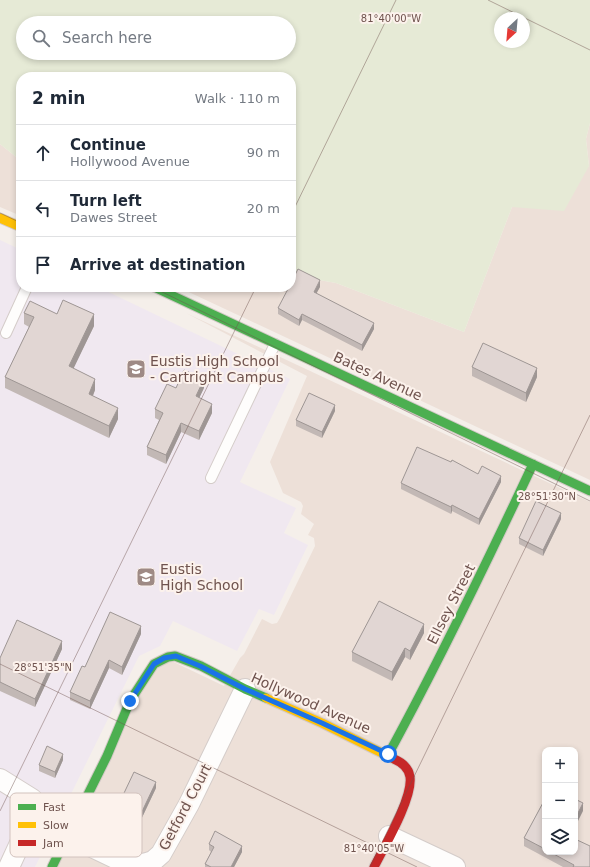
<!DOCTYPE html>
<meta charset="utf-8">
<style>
body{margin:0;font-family:"DejaVu Sans",sans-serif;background:#f6f6f7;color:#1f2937}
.controls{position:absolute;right:12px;bottom:12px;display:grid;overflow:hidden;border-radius:8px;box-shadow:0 2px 6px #0003}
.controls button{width:36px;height:36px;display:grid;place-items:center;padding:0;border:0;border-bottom:1px solid #e0e1e3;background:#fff;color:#1f2937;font:20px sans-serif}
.compass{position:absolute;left:494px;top:12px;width:36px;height:36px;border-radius:50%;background:#fff;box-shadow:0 2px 6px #0003;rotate:206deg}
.stop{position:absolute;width:12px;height:12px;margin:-9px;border:3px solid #1a73e8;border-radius:50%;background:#fff}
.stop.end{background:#1a73e8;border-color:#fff;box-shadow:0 1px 4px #0008}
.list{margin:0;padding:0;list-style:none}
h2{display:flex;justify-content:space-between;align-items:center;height:52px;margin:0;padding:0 16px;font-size:17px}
h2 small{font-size:13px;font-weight:400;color:#747a83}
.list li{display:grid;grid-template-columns:26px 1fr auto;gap:12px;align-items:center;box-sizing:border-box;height:56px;padding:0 16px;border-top:1px solid #e0e1e3}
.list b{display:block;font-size:15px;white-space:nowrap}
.list p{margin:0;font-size:13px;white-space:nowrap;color:#747a83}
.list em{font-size:13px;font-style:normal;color:#747a83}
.icon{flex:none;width:22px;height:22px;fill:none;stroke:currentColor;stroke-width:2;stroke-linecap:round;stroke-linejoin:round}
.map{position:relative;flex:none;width:590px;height:867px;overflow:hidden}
.search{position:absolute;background:#fff;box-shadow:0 2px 6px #0003;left:16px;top:16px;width:280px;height:44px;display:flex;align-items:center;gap:10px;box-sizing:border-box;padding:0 14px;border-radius:22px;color:#747a83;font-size:15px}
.panel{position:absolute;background:#fff;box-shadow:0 2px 6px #0003;left:16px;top:72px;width:280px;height:220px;border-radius:16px}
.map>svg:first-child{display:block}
.residential{fill:#ede0d8;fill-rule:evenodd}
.education{fill:#f0e8f0}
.green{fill:#e6ead6;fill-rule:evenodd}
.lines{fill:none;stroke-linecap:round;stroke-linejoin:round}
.lane-casing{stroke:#d4ccc9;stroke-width:12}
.street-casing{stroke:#d4ccc9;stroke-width:22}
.fast-casing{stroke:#d4cac7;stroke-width:11}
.slow-casing{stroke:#d4cac7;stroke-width:11}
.jam-casing{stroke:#d4cac7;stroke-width:11}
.lane{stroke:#fefdfc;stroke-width:10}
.street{stroke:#fefdfc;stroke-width:20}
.fast{stroke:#4caf50;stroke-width:9}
.slow{stroke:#ffc107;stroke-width:9}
.jam{stroke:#c62828;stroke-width:9}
.wall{fill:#c2b8b5}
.shaded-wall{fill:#9e9694}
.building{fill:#e1d6d3;stroke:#9e9694}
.route{stroke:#1a73e8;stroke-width:5}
.ticks{fill:none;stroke:#6f534e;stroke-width:1;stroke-opacity:0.45}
.labels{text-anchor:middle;stroke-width:4;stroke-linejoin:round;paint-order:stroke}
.poi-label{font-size:14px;fill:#6f534e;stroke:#fcf2ec;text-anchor:start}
.street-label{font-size:14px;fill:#6f534e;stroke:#fcf2ec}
.key{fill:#fcf2ec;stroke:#d2c2bd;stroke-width:1}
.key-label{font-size:11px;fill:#6f534e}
.ticks-label{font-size:10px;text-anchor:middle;fill:#6f534e;stroke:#fcf2ec;stroke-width:4;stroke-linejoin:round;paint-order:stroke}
</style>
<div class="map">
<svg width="590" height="867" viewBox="0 0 590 867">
<rect width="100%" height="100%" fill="#f5efea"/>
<path class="residential" d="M590,123v357l-412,-193h113v-12l45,8 128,49 48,-125 77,-41 -3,-27z
M0,144l21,17v55l-21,-9z
M186,313l404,189v365h-536l105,-212 65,31 16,-28 4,-4 18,-35 10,5 5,-1 3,-5 35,-72 -1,-8 -6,-3 6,-11 -13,-10 2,-8 -2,-4 -18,-9 -13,-31 37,-86zM545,750h30v102h-30z"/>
<path class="education" d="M0,240l21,10v37h77l192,92 -50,103 56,26 -12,25 24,12 -34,70 -15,-6 -22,42 -64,-30 -13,25 -21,10 -104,211h-35z"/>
<path class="green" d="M0,0h590v123l-4,16 3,27 -25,45 -52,-4 -48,125 -128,-49 -45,-8v-198h-270v84l-21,-17zM500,18h24v24h-24zM23,23h266v30h-266z"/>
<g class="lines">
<g class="lane-casing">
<path id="lane" d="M6,333l21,-46
M211,478l64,-134"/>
</g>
<g class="street-casing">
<path id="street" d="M0,779l32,20 -11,42 -12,26
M67,835l50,24 15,4 12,1 9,-3 8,-7 28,-50 56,-115
M389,836l66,31"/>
</g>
<g class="fast-casing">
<path id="fast" d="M154,287l436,204
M388,755c52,-95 99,-193 145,-291
M52,867l55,-111 23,-55 24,-37 14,-7 7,-1 26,10 44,23 21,9"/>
</g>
<g class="slow-casing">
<path id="slow" d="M0,218l21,9
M266,698l56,25 72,36"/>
</g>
<g class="jam-casing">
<path id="jam" d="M374,867c10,-20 39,-69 36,-90 -1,-9 -9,-15 -16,-18"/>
</g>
<use href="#lane" class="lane"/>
<use href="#street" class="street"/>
<use href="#fast" class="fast"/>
<use href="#slow" class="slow"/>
<use href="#jam" class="jam"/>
</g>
<path class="wall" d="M320,287l-4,6 58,36 -12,22 -60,-31 -3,6 -21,-12v-6z
M24,313l33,1 37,12 -21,42 22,22 -2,6 25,23 -9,19 -104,-50v-11l24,-50 -5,-3z
M472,367l65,10 -11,25 -54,-26z
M204,388l-5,9 13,16 -13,27 -18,-8 -15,32 -19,-9v-8l12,-27 -4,-2v-9z
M335,411l-13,27 -26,-12v-6z
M478,474l23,8 -22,43 -27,-14 -1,3 -50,-25v-6z
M561,519l-18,37 -24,-12v-6z
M424,633l-14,27 -5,-3 -13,24 -40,-20v-9z
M141,634l-19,41 -13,-7 -19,41 -20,-9v-8l15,-25z
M62,649l-27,58 -35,-16v-33z
M63,760l-8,18 -16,-7v-6z
M156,788l-18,38 -22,-10v-6z
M545,799v53h30l15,15h-27l-39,-21v-8z
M209,844l33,8 -8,15h-29v-3l6,-12 -2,-2z"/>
<path class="shaded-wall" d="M320,280v7l-6,11v-6z
M94,314v12l-25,52v-12z
M302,314v6l-3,6v-6z
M374,323v6l-12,22v-6z
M537,368v9l-11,25v-9z
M95,379v11l-6,15v-11z
M204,379v9l-8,17v-9z
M212,404v9l-13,27v-9z
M335,405v6l-13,27v-6z
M118,408v11l-9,19v-12z
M181,423v9l-15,32v-9z
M501,476v6l-22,43v-6z
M452,505v6l-1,3v-7z
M561,513v6l-18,37v-6z
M424,624v9l-14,27v-9z
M141,626v8l-19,41v-8z
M62,641v8l-27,58v-8z
M405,648v9l-13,24v-9z
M109,660v8l-19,41v-8z
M63,754v6l-8,18v-6z
M156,782v6l-18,38v-6z
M583,803v8l-8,16v-8z
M242,846v6l-8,15h-3z"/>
<path class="building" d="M298,269l22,11 -6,12 60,31 -12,22 -60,-31 -3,6 -21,-12 11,-21h2v-4z
M63,300l31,14 -25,52 26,13 -6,15 29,14 -9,18 -104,-49 29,-60 -10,-4 6,-12 27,13z
M483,343l54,25 -11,25 -54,-26z
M184,370l20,9 -8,17 16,8 -13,27 -18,-8 -15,32 -19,-8 16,-34 -8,-4 12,-25 9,4z
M309,393l26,12 -13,27 -26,-12z
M417,447l34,15 1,-2 26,14 4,-8 19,10 -22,43 -27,-14 -1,2 -50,-24z
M536,501l25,12 -18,37 -24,-12z
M379,601l45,23 -14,27 -5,-3 -13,24 -40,-20z
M110,612l31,14 -19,41 -13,-7 -19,41 -20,-9 12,-26 3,1z
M17,620l45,21 -27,58 -35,-17v-24z
M47,746l16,8 -8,18 -16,-7z
M134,772l22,10 -18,38 -22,-10z
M545,799v50l-21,-11z
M575,799l8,4 -8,16z
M215,831l27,15 -11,21h-20l-6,-3 9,-17 -5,-3z
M575,839l15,7v21h-17l1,-2 -24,-13h25z"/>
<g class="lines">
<path class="route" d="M130,701l24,-37 10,-6 12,-2 24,10 45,23 77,34 66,31"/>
</g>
<path class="ticks" d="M488,0l102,50M0,213l21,10M291,215l105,-215M152,287l438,214M0,664l417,203M0,811l256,-524M370,867l220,-452"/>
<defs>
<g id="school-square" transform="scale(1)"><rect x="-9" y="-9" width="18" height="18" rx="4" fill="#9e8a85" stroke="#fcf2ec"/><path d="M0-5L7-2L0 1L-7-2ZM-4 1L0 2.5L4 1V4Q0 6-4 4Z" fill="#fff"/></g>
</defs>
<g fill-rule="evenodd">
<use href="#school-square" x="136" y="369"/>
<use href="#school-square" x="146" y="577"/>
</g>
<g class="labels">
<g class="poi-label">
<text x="150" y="366">Eustis High School<tspan x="150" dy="16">- Cartright Campus</tspan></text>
<text x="160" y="574">Eustis<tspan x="160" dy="16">High School</tspan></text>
</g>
<g class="street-label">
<text transform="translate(378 376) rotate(25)" y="5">Bates Avenue</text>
<text transform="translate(451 604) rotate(-63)" y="5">Ellsey Street</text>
<text transform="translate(311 703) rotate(24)" y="5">Hollywood Avenue</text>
<text transform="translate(185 807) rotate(-62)" y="5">Getford Court</text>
</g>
</g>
<rect x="10" y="793" width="132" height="64" rx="6" class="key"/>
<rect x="18" y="804" width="18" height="6" fill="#4caf50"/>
<rect x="18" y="822" width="18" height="6" fill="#ffc107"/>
<rect x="18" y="840" width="18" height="6" fill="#c62828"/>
<g class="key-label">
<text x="43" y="811">Fast</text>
<text x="43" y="829">Slow</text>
<text x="43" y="847">Jam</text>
</g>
<g class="ticks-label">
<text x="391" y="22">81°40'00"W</text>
<text x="547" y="500">28°51'30"N</text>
<text x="43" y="671">28°51'35"N</text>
<text x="374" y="852">81°40'05"W</text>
</g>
</svg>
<div class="controls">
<button>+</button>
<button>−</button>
<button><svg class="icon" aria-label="layers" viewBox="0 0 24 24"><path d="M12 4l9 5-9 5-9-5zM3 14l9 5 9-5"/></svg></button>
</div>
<svg class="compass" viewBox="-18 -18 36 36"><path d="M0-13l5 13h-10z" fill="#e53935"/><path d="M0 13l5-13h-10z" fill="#747a83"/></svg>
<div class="stop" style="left:388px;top:754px"></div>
<div class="stop end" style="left:130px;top:701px"></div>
<div class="search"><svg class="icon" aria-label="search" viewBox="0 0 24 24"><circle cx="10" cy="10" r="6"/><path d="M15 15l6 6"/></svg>Search here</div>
<section class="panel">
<h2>2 min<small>Walk · 110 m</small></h2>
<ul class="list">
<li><svg class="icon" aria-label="ahead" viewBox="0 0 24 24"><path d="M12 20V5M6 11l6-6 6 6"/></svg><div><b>Continue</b><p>Hollywood Avenue</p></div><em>90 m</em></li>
<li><svg class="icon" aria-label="left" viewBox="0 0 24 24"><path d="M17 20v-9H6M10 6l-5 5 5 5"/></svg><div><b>Turn left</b><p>Dawes Street</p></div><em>20 m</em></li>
<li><svg class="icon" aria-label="arrive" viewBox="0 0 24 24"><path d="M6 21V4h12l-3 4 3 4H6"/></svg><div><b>Arrive at destination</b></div></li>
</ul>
</section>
</div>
